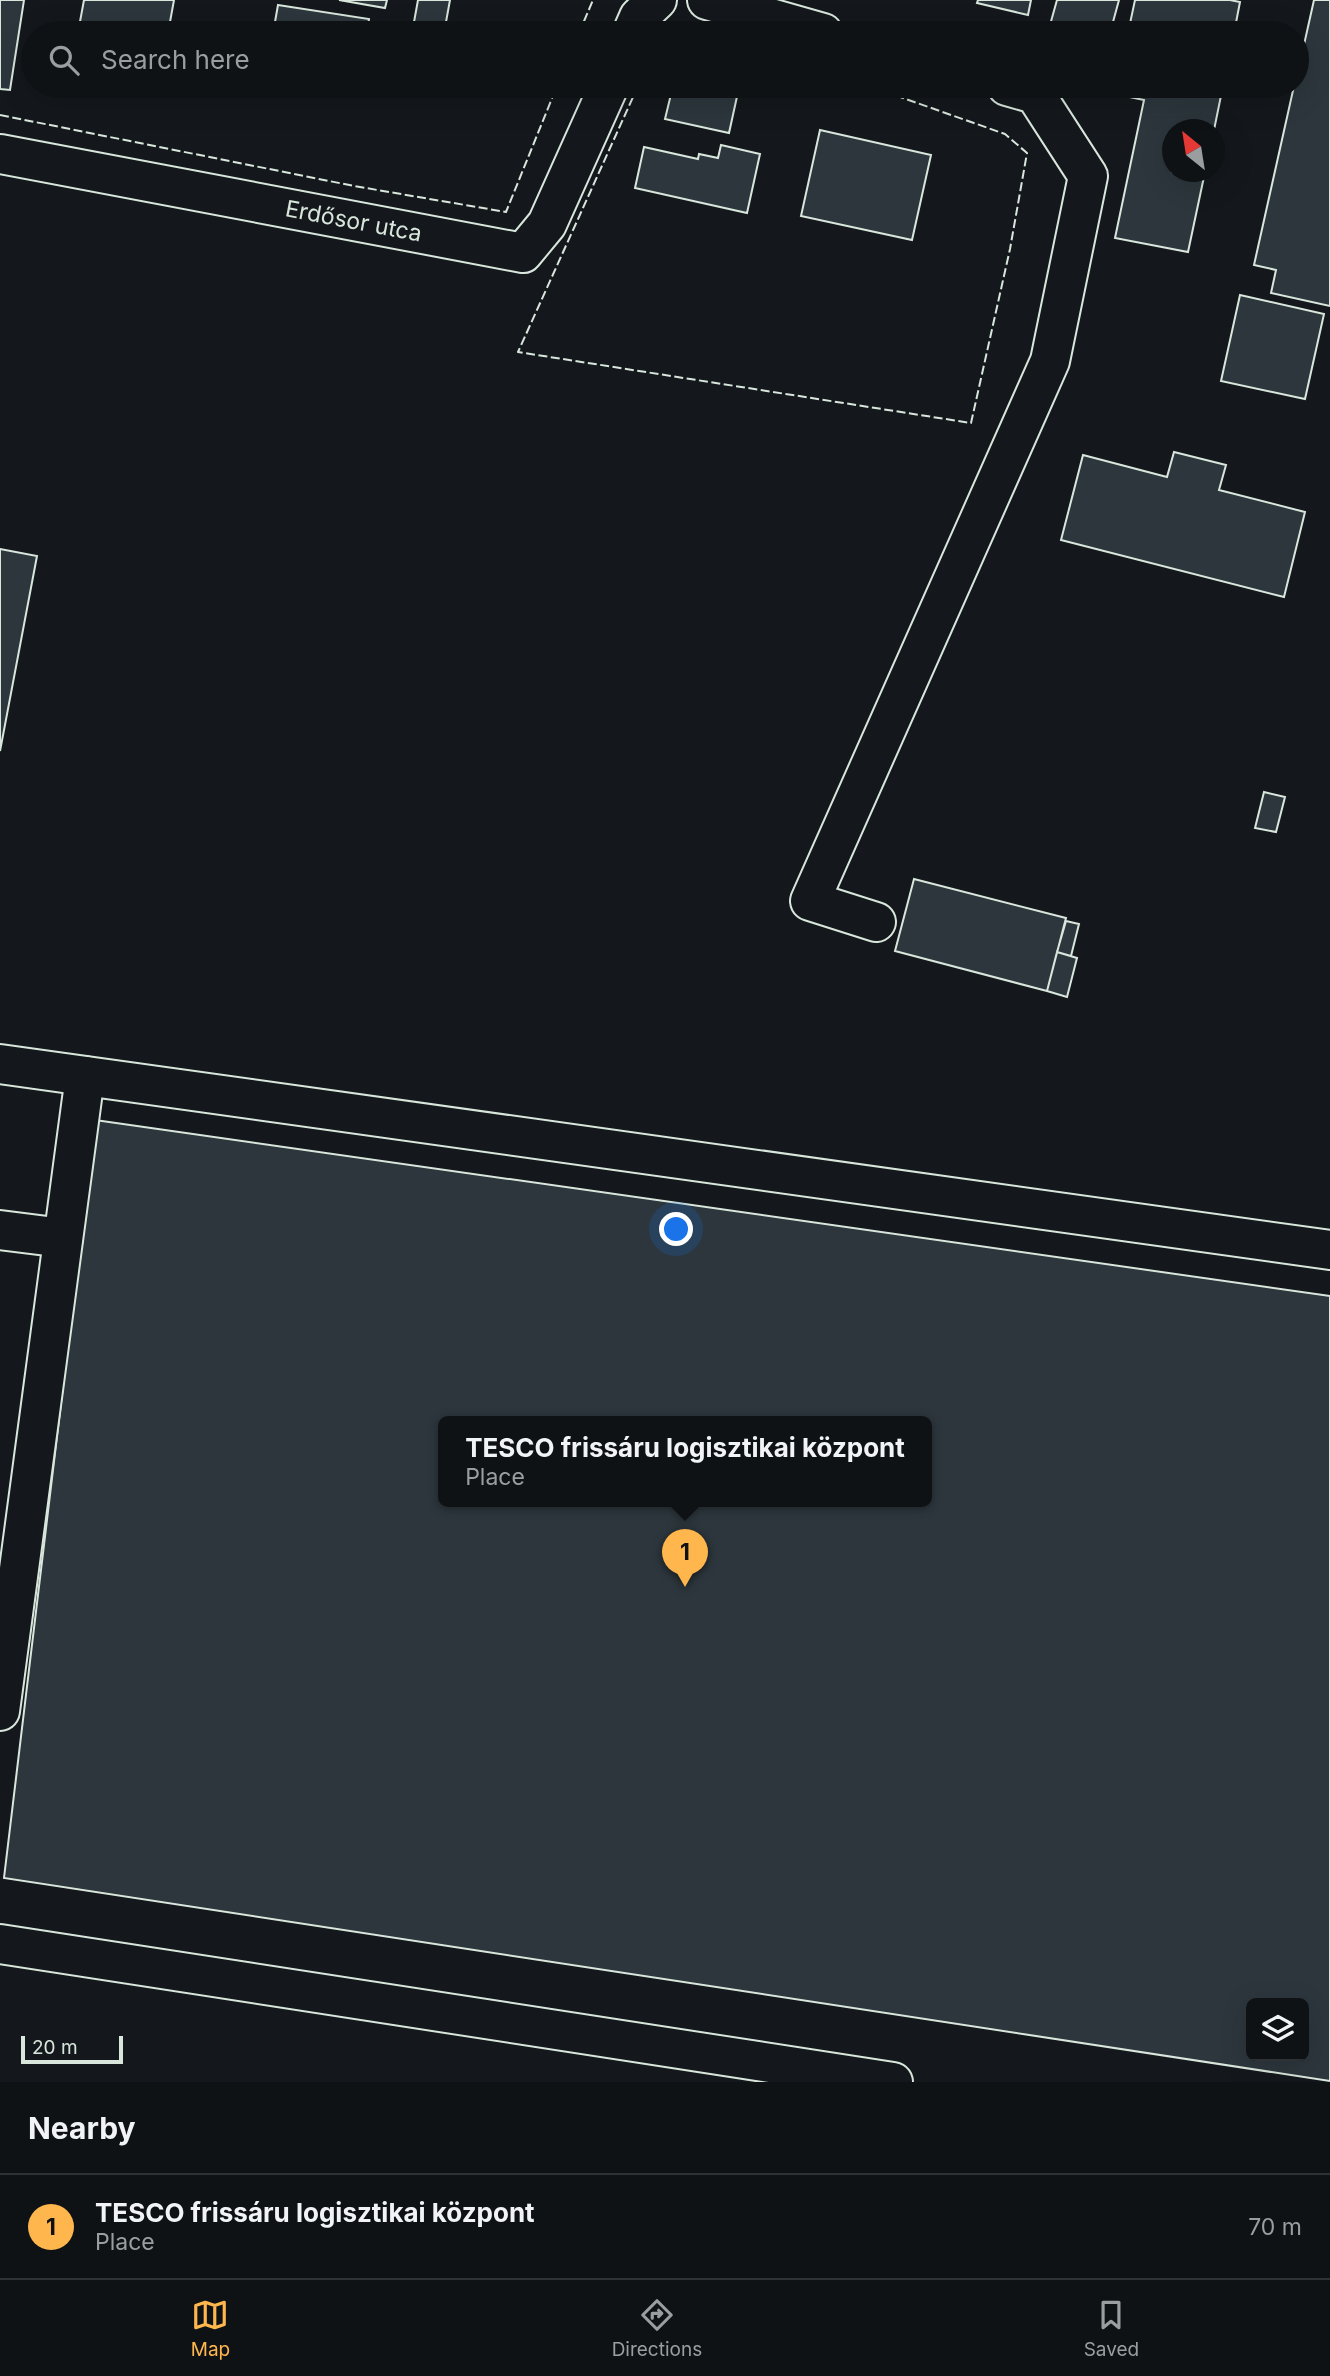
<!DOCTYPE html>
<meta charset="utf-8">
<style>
body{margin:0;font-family:Inter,sans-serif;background:#181b1e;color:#f1f3f6}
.controls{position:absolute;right:21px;bottom:21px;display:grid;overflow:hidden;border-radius:10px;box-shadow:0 7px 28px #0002}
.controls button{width:63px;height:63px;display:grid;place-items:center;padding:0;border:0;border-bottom:2px solid #2f3234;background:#0f1215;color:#f1f3f6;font:35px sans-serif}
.compass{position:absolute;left:1162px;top:119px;width:63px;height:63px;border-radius:50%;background:#0f1215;box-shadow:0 7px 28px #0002;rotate:330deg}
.scale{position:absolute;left:21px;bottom:18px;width:102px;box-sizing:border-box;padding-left:7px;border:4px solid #d8e6dc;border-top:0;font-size:19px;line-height:24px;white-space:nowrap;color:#d8e6dc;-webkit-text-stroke:5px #14181c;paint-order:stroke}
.you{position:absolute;left:677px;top:1230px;width:24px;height:24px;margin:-18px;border:5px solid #fff;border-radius:50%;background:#1a73e8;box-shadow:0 0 0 10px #1a73e833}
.badge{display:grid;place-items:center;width:46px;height:46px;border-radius:50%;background:#ffb74d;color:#111;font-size:23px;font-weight:700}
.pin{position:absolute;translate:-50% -58px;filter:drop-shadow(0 2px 4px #0008)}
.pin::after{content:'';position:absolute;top:37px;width:24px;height:21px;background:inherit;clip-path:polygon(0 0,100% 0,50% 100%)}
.popup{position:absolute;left:438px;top:1416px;width:494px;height:91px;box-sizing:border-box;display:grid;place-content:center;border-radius:10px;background:#0f1215;filter:drop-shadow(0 2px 5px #0005);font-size:23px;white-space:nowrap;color:#9b9ea0}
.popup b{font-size:26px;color:#f1f3f6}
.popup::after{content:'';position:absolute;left:50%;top:100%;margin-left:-14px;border:14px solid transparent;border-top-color:#0f1215}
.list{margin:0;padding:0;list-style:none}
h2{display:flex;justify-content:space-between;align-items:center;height:91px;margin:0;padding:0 28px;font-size:30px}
h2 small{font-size:23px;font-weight:400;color:#9b9ea0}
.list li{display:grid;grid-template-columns:46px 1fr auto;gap:21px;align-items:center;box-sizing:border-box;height:105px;padding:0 28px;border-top:2px solid #2f3234}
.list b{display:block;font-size:26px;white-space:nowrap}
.list p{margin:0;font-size:23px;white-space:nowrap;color:#9b9ea0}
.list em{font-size:23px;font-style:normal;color:#9b9ea0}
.icon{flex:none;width:38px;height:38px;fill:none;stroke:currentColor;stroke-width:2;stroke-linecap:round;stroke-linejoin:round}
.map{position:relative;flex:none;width:1330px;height:2082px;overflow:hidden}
.search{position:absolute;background:#0f1215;box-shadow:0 7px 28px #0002;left:21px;right:21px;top:21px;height:77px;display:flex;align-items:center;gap:18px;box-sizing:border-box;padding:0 24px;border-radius:38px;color:#9b9ea0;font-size:26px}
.sheet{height:196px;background:#0f1215}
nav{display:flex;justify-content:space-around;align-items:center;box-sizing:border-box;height:98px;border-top:2px solid #2f3234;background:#0f1215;font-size:19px;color:#9b9ea0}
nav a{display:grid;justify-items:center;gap:4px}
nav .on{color:#ffb74d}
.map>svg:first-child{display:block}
.building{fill:#2c363c;stroke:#d8e6dc;stroke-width:2;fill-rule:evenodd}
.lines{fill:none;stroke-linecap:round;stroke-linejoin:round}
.minor-casing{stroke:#d8e6dc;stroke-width:42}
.minor{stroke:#14181c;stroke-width:38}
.fence{stroke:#d8e6dc;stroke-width:2;stroke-dasharray:9 3.5;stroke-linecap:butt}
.labels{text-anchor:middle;stroke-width:5;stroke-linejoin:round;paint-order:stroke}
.street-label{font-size:23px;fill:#d8e6dc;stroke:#14181c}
</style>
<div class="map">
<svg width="1330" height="2082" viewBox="0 0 1330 2082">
<rect width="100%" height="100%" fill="#14181c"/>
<path class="building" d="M0,0h24l-14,90 -10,-1z
M84,0h90l-6,33h-47l-42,-6z
M339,0h48l-2,8z
M418,0h32l-6,33h-32z
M978,0h53l-3,15 -51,-12z
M1057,0h62l-9,33h-28l-32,-8z
M1135,0h95l10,2 -6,31h-106z
M1314,0h16v306l-59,-13 5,-23 -22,-5 40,-179h3v-10z
M278,5l91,14 -2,14h-94z
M673,86h34l31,6 -9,41 -64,-14z
M1117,86h106l-9,44h-42v42h33l-17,80 -73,-14 29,-138 -29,-6z
M820,130l111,25 -19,85 -111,-24z
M721,145l39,9 -13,59 -112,-25 9,-41 54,12 1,-5 19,4z
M1240,295l84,19 -19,85 -84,-18z
M1174,452l52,13 -7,25 86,22 -21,85 -223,-57 22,-85 84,22z
M0,549l37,7 -37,195z
M1264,792l21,5 -9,35 -21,-4z
M914,879l152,39 -19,73 -152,-40z
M1066,921l13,3 -8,32 -14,-4z
M1057,952l20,6 -10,39 -20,-6z
M95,1120l1235,176v785l-1326,-203zM444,1421h482v80h-482zM1251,2003h53v53h-53z"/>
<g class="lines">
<g class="minor-casing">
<g id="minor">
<path d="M707,0l116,33"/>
<path d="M632,33l7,-16 18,-17"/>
<path id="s1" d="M0,154l523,99 24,-29 62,-138"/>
<path d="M876,922l-66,-21 240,-540 38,-185 -53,-82 -28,-8"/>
<path d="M0,1064l1330,186"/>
<path d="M0,1230l63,8"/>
<path d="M0,1711l85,-635"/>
<path d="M0,1944l893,138"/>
</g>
</g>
<use href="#minor" class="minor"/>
<path class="fence" d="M579,33l14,-33
M671,33l19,-11 31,11
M638,86l-120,266 453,71 39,-174 17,-96 -22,-19 -136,-48
M0,115l354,71 152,26 51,-126"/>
</g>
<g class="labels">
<g class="street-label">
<text dy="8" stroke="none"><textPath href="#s1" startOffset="360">Erdősor utca</textPath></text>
</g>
</g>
</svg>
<div class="controls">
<button><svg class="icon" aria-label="layers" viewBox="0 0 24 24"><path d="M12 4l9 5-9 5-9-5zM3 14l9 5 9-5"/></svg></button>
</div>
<svg class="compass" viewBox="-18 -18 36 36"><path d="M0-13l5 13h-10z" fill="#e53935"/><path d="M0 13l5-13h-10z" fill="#9b9ea0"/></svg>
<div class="scale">20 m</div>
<div class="you"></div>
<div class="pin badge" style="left:685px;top:1587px">1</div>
<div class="popup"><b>TESCO frissáru logisztikai központ</b>Place</div>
<div class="search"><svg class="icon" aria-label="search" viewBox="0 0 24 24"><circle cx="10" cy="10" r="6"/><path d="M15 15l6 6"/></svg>Search here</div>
</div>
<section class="sheet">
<h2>Nearby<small></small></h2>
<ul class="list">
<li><span class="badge">1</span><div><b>TESCO frissáru logisztikai központ</b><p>Place</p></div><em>70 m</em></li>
</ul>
</section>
<nav>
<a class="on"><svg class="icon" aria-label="map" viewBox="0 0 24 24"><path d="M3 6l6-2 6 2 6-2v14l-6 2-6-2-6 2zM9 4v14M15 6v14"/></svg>Map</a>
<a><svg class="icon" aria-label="directions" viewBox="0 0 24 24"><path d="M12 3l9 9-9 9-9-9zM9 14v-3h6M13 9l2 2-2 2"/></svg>Directions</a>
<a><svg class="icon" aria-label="saved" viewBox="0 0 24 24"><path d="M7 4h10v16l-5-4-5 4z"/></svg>Saved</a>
</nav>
